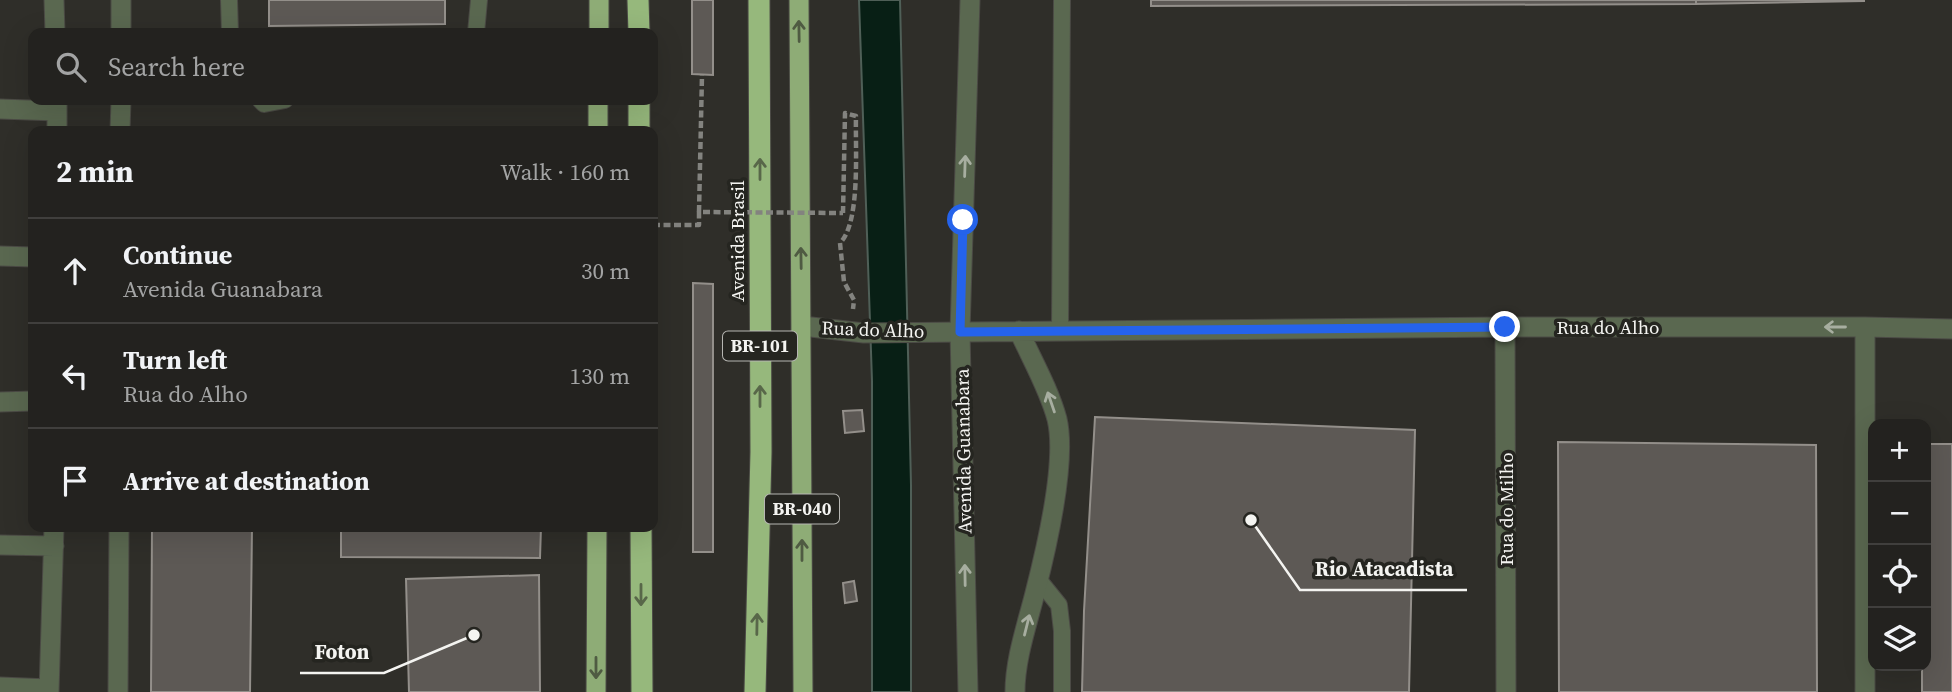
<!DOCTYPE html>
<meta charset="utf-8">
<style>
body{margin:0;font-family:"Source Serif 4",serif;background:#2b2a28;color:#f1f3f6}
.controls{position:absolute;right:21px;bottom:21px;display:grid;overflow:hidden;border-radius:14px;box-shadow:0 7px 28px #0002}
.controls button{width:63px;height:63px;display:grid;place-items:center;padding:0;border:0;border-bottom:2px solid #403f3d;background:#23221f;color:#f1f3f6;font:35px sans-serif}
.stop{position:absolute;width:21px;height:21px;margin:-16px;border:5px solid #2563eb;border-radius:50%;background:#fff}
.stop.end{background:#2563eb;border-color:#fff;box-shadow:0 2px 7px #0008}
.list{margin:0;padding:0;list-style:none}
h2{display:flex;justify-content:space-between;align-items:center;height:91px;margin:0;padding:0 28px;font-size:30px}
h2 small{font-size:23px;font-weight:400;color:#a3a4a4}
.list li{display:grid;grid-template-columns:46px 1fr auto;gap:21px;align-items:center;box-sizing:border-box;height:105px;padding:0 28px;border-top:2px solid #403f3d}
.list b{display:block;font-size:26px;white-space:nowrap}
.list p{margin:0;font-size:23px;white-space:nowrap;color:#a3a4a4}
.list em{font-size:23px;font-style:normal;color:#a3a4a4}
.icon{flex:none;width:38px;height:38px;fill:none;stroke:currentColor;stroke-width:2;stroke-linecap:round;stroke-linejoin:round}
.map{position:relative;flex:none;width:1952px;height:692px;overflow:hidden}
.search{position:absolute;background:#23221f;box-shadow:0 7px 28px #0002;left:28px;top:28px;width:630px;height:77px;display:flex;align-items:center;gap:18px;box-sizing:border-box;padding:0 24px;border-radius:14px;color:#a3a4a4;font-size:26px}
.panel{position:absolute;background:#23221f;box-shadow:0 7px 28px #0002;left:28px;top:126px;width:630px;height:406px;border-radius:14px}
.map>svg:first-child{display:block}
.water{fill:#081f15;stroke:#4f5f57;stroke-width:2}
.building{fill:#5d5955;stroke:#938f8a;stroke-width:2}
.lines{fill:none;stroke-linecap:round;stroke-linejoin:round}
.service-casing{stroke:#4b4a45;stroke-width:18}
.minor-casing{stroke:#4b4a45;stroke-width:21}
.tertiary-casing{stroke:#4b4a45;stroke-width:21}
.trunk-casing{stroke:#4b4a45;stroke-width:21}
.motorway-casing{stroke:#4b4a45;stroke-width:23}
.path{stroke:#83837f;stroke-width:4.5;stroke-dasharray:7 3.5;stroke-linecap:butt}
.service{stroke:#5a6850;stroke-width:16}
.minor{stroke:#5a6850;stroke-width:19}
.tertiary{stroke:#5a6850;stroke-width:19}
.trunk{stroke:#8eac76;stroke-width:19}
.motorway{stroke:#96b87c;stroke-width:21}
.path-bridge{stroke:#83837f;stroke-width:4.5;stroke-dasharray:7 3.5;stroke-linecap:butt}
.oneway{stroke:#4f5b42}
.oneway2{stroke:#a7aea0}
.oneway3{stroke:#586749}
.route{stroke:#2563eb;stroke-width:9}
.labels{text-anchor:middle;stroke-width:7;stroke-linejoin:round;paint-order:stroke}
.shield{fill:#252520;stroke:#b6b6b2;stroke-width:2}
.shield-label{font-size:18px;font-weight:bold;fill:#f4f4f1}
.street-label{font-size:19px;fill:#f4f4f1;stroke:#252520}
.leader{fill:none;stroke:#f4f4f1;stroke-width:2.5}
.callout-dot{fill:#f4f4f1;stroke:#252520;stroke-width:2.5}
.callout-label{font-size:21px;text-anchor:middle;font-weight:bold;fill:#f4f4f1;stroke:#252520;stroke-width:7;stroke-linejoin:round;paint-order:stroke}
</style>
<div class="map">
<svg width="1952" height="692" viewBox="0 0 1952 692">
<rect width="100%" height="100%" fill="#2f2e29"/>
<path class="water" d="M859,0h41l11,485v207h-39v-311z"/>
<path class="building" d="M269,0h176v24l-176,2z
M692,0h21v75l-21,-1z
M1151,0h545v4l-545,2z
M1696,0h168v1l-168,3z
M693,283l20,1v268h-20z
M862,410l2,21 -19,2 -2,-22z
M1095,417l320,13 -6,262h-327l2,-81z
M1558,442l258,3 1,247h-258z
M1926,444h26v248h-30v-26h4z
M152,527h100l-2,165h-99z
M341,527h200l-1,31 -199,-1z
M539,575l1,117h-131l-3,-113z
M854,581l3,20 -12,2 -2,-20z"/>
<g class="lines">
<g class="service-casing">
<path id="service" d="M229,0l1,33
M476,33l3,-33
M260,100l4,4 21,-4
M1060,331l2,-331
M1038,579l21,26 3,26v61"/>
</g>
<g class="minor-casing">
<path id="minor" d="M54,0l1,33
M121,33v-33
M57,101v30
M0,109l57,2
M120,131l1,-31
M0,256l33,1
M802,326l62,7 641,-6h360l87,2
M1505,327l1,365
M0,402l33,-1
M0,545l54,1
M0,687l49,2
M49,692l5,-165
M118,692l1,-165
M1015,692c0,-33 12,-67 20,-99 11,-43 32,-132 22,-174 -8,-30 -25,-59 -38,-88
M1865,692v-365"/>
</g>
<g class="tertiary-casing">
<path id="tertiary" d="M968,692l-8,-360 10,-332"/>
</g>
<g class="trunk-casing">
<path id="trunk" d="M799,0l4,692
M599,33v-33
M598,131v-31
M596,692l1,-165"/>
</g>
<g class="motorway-casing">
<path id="motorway" d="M638,0l1,33
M639,100v31
M641,527l1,165
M755,692l6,-240 -2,-452"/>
</g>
<path class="path" d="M699,212l3,-137
M843,213l2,-100 11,3c-1,31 5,106 -16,127l4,39 10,18 -1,9"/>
<use href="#service" class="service"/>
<use href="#minor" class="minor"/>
<use href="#tertiary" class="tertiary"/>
<use href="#trunk" class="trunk"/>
<use href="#motorway" class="motorway"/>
<path class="path-bridge" d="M653,225h46v-13l144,1"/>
</g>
<defs><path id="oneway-shaft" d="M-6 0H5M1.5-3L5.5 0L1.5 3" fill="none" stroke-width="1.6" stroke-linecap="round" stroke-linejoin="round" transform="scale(1.75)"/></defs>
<g class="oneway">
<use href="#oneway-shaft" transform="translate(799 31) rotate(-91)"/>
<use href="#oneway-shaft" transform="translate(801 258) rotate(-91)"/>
<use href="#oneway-shaft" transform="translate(802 550) rotate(-90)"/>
<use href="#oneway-shaft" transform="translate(596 668) rotate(90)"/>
</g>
<g class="oneway2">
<use href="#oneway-shaft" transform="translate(965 166) rotate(-88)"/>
<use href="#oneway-shaft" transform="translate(1835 327) rotate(180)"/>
<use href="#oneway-shaft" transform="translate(1051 402) rotate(-109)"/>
<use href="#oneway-shaft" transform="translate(965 575) rotate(-91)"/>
<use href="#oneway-shaft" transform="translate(1027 625) rotate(-76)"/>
</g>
<g class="oneway3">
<use href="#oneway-shaft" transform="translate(760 169) rotate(-90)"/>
<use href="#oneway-shaft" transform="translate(760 396) rotate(-90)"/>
<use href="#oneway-shaft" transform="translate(641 595) rotate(90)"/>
<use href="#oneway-shaft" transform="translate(757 624) rotate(-89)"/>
</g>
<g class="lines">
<path class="route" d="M963,220l-3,112 545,-5"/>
</g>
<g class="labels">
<g class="shield">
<rect x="723" y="331.5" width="74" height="29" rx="5"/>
<rect x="765" y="494.5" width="74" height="29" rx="5"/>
</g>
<g class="shield-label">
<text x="760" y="352">BR-101</text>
<text x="802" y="515">BR-040</text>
</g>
<g class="street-label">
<text transform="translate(737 241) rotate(-90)" y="7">Avenida Brasil</text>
<text x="1608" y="334">Rua do Alho</text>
<text transform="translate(873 329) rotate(2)" y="7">Rua do Alho</text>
<text transform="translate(963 451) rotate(-91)" y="7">Avenida Guanabara</text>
<text transform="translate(1506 509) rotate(-90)" y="7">Rua do Milho</text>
</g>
</g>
<path class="leader" d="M1251 520L1300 590H1467M474 635L384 673H300"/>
<g class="callout-dot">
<circle cx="1251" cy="520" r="7"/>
<circle cx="474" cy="635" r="7"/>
</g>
<g class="callout-label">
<text x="1384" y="576">Rio Atacadista</text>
<text x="342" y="659">Foton</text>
</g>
</svg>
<div class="controls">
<button>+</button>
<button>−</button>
<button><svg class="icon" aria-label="locate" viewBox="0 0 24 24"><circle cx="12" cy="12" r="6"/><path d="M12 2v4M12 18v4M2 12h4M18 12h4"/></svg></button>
<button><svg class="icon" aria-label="layers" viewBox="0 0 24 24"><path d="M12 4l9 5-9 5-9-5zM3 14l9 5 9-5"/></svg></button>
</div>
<div class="stop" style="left:963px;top:220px"></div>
<div class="stop end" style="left:1505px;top:327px"></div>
<div class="search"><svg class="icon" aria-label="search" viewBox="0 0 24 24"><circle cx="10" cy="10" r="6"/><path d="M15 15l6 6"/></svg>Search here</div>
<section class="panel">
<h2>2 min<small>Walk · 160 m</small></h2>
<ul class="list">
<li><svg class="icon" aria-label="ahead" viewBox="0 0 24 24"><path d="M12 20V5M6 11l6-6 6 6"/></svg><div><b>Continue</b><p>Avenida Guanabara</p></div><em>30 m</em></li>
<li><svg class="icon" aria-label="left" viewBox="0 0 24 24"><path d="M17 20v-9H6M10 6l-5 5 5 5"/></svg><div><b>Turn left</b><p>Rua do Alho</p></div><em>130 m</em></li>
<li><svg class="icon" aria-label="arrive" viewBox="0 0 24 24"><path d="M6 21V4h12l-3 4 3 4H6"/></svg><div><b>Arrive at destination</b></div></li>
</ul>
</section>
</div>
